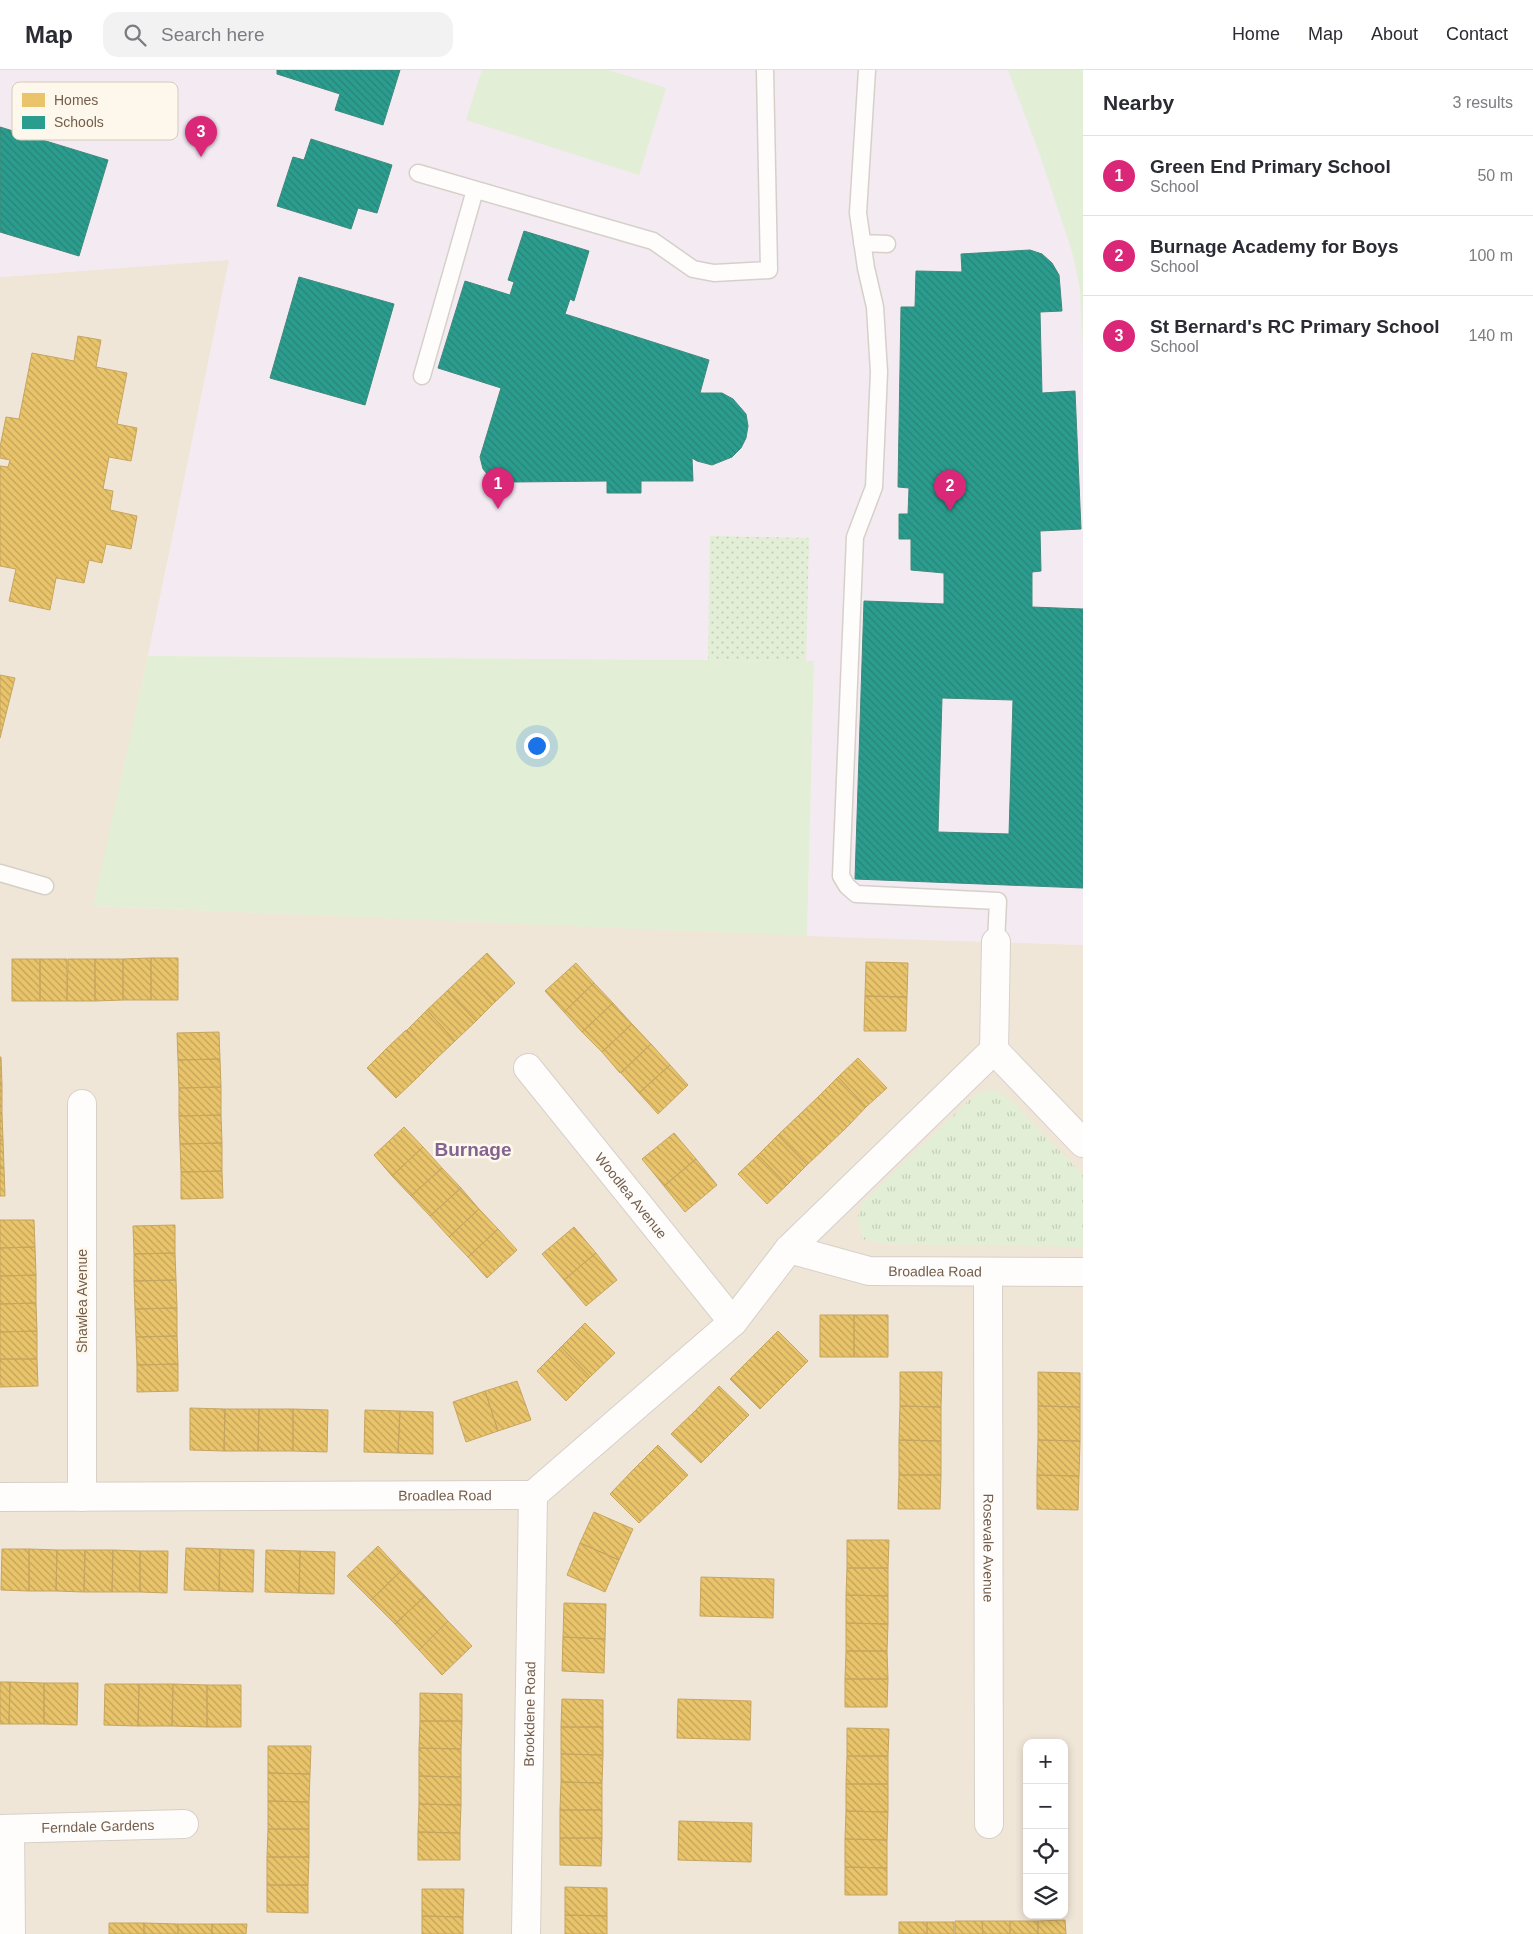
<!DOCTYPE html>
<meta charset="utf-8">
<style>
body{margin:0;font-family:Helvetica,sans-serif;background:#f2f2f3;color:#2b2b33}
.controls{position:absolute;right:15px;bottom:15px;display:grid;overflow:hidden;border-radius:10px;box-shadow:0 2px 8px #0003}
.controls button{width:45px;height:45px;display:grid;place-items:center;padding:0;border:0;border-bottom:1px solid #e1e1e2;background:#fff;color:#2b2b33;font:25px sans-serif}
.you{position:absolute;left:536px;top:675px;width:18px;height:18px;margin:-12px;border:4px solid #fff;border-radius:50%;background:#1a73e8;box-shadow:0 0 0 8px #1a73e833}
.badge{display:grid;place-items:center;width:32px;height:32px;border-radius:50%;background:#db2777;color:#fff;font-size:16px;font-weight:700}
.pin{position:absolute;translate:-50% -41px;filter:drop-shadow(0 1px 2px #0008)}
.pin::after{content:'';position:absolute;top:26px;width:18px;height:15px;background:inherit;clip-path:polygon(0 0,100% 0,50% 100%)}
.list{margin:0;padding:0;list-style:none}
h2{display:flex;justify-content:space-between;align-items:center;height:65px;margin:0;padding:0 20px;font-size:21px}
h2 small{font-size:16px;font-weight:400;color:#7c7c81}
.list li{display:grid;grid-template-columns:32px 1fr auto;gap:15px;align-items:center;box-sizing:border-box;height:80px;padding:0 20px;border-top:1px solid #e1e1e2}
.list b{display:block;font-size:19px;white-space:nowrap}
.list p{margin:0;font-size:16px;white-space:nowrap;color:#7c7c81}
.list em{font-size:16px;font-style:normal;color:#7c7c81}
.icon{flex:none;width:28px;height:28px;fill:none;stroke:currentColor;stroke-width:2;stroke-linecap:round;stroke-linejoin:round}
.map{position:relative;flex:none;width:1083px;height:1864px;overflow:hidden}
header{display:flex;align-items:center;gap:30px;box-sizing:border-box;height:70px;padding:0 25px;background:#fff;border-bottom:1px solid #e1e1e2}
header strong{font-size:24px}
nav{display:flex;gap:28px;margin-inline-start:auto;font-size:18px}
.search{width:350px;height:45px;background:#f2f2f3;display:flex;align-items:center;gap:12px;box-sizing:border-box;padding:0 18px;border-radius:15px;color:#7c7c81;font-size:19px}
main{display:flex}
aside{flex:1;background:#fff}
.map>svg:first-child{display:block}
.residential{fill:#f0e6d8;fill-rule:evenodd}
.education{fill:#f4eaf2}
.grass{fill:url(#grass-tufts)}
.park{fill:#e2eed5}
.garden{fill:url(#garden-dots)}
.homes{fill:url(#homes-back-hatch);stroke:#c6a561}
.schools{fill:url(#schools-back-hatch);stroke:#408a7b;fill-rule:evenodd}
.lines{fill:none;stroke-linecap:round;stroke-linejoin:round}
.service-casing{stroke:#d6d0c9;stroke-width:19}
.minor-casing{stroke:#d6d0c9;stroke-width:30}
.service{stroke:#fefdfc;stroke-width:16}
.minor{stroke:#fefdfc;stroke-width:28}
.labels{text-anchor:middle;stroke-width:5;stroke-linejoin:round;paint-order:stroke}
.street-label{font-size:14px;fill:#745d4b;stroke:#fef8ec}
.district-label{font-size:19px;font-weight:bold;fill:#846390;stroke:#fef8ec}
.key{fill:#fef8ec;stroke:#d5cabc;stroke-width:1}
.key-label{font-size:14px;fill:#745d4b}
</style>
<header>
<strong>Map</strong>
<div class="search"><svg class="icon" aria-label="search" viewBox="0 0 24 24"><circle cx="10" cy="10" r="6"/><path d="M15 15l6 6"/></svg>Search here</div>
<nav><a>Home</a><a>Map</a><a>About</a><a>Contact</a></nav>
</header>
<main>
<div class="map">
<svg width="1083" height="1864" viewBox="0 0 1083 1864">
<defs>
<pattern id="grass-tufts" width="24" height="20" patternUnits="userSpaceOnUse" patternTransform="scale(1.25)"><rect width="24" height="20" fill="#e2eed5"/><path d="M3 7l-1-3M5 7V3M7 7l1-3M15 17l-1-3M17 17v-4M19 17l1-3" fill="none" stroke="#c5ceb8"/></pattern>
<pattern id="garden-dots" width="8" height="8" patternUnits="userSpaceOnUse" patternTransform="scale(1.25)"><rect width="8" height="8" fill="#e2eed5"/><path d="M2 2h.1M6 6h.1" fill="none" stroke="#c5ceb8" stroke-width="1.8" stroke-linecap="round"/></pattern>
<pattern id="homes-back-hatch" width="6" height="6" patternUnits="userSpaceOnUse" patternTransform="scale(1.25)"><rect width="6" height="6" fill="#e9c46a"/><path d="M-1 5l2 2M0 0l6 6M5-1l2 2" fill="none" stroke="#c1a259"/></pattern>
<pattern id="schools-back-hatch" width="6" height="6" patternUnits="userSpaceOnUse" patternTransform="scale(1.25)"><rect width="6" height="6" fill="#2a9d8f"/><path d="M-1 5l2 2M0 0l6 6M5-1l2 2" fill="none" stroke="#298377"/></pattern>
</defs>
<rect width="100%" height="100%" fill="#f7f3ea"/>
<path class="residential" d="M230,189l-82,397 -54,250 989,39v989h-1083v-1657zM1027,1673h37v172h-37z"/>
<path class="education" d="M0,0h1083v875l-276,-9 7,-275 -666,-5 81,-396 -229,17z"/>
<path class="grass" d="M996,1020l15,10 72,75v72l-197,-3 -24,-5 -4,-22 4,-14 107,-103 11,-8z"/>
<path class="park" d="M482,0h126l58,18 -27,87 -173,-55z
M1008,0h75v280l-3,-61 -8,-38 -33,-99z
M148,586l666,5 -7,275 -714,-30z"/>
<path class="garden" d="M710,466l99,2 -3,123 -98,-1z"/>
<path class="homes" d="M78,266l23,4 -5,27 31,6 -10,51 20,4 -6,33 -22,-4 -6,32 10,2 -3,19 27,6 -6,33 -25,-5 -4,19 -13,-3 -5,23 -28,-5 -6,32 -41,-9 7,-32 -16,-3v-100l8,1 2,-7 -10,-2v-11l6,-30 13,2 13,-66 42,8z
M0,605l15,3 -15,60z
M487,883l28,30 -20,19 -28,-30z
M151,888v42h-28v-41z
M151,888h27v42h-27z
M12,889h28v42h-28z
M40,889h27v42h-27z
M68,889h27v42h-28z
M95,889h28v41l-28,1z
M866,892l42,1 -1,34 -42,-1z
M576,893l18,20 -30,29 -19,-21z
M467,902l28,30 -19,19 -29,-30z
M594,913l19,20 -31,29 -18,-20z
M447,921l29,30 -21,20 -28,-31z
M865,926l42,1 -1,34h-42z
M613,933l19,21 -30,28 -20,-20z
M427,940l28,31 -20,19 -28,-30z
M632,954l19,20 -31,29 -18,-21z
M406,960l29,30 -19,19 -30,-30z
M219,962l1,27 -42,1 -1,-27z
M651,974l19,21 -31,28 -18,-20z
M386,979l30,30 -20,19 -29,-30z
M0,987h1l1,28h-2z
M858,988l29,30 -21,19 -28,-30z
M220,989l1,28 -42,1 -1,-28z
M670,995l18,20 -30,29 -19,-21z
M838,1007l28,30 -19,20 -29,-30z
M0,1015h2v28h-2z
M221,1017v28l-42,1v-28z
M818,1027l29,30 -20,19 -29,-30z
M0,1043h2l1,27h-3z
M221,1045l1,28 -42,1 -1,-28z
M798,1046l29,30 -20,19 -29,-30z
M404,1057l19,20 -31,29 -18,-21z
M674,1063l22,26 -32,27 -22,-27z
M778,1065l29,30 -20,20 -29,-30z
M0,1070h3l1,28h-4z
M222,1073v28l-41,1 -1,-28z
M423,1077l19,21 -31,28 -19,-20z
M758,1085l29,30 -20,19 -29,-30z
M696,1089l21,26 -32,27 -21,-26z
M0,1098h4l1,28h-5z
M442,1098l19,20 -31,28 -19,-20z
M222,1101l1,27 -42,1v-27z
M461,1118l18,21 -30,28 -19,-21z
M479,1139l19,20 -30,28 -19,-20z
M0,1150h34l1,27 -35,1z
M175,1155v28l-41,1 -1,-28z
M574,1157l22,26 -32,27 -22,-26z
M498,1159l19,21 -30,28 -19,-21z
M35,1177l1,28 -36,1v-28z
M175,1183l1,27 -42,1v-27z
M596,1183l21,27 -31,26 -22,-26z
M36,1205v28l-36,1v-28z
M176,1210l1,28 -42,1 -1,-28z
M36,1233l1,28 -37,1v-28z
M177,1238v28l-41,1 -1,-28z
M820,1245h34v42h-34z
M854,1245h34v42h-34z
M585,1253l30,30 -25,24 -29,-30z
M37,1261v28h-37v-27z
M778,1261l30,30 -24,24 -30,-30z
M177,1266l1,28 -41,1 -1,-28z
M561,1277l29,30 -24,24 -29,-30z
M754,1285l30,30 -24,24 -30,-30z
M0,1289h37l1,27 -38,1z
M178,1294v27l-41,1v-27z
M900,1302h42l-1,35 -41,-1z
M1038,1302l42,1v34l-42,-1z
M517,1311l14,39 -33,11 -13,-40z
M719,1316l30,29 -24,24 -29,-29z
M485,1321l13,40 -32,11 -13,-40z
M900,1336l41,1v34l-42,-1z
M1038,1336l42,1v34l-42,-1z
M190,1338l35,1 -1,42 -34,-1z
M225,1339h34l-1,42h-34z
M259,1339h34v42h-35z
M293,1339l35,1 -1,42 -34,-1z
M365,1340l35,1 -2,42 -34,-1z
M696,1340l29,29 -24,24 -30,-29z
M400,1341l33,1v42l-35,-1z
M899,1370l42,1v34h-42z
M1038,1370l42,1 -1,35 -42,-1z
M658,1375l30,30 -24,24 -30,-30z
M634,1399l30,30 -25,24 -29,-29z
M899,1405h42l-1,34h-42z
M1037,1405l42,1 -1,34 -41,-1z
M594,1442l39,17 -14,31 -39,-17z
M847,1470h42l-1,28h-41z
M580,1473l39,17 -14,32 -38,-17z
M378,1476l23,25 -30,29 -24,-24z
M186,1478l34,1 -1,42 -35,-1z
M2,1479h27v42l-28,-1z
M29,1479l28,1 -1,41h-27z
M220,1479l34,1 -1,42 -34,-1z
M57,1480h28l-1,42 -28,-1z
M85,1480h28l-1,42h-28z
M113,1480l27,1v41h-28z
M266,1480l34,1 -1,42 -34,-1z
M140,1481h28l-1,42 -27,-1z
M300,1481l35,1 -1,42 -35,-1z
M847,1498h41v28l-42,-1z
M401,1501l24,25 -30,28 -24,-24z
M701,1507l73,2 -1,39 -73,-2z
M846,1525l42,1v28l-42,-1z
M425,1526l23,25 -29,29 -24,-26z
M564,1533l42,1 -1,35 -42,-2z
M448,1551l24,25 -30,29 -23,-25z
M846,1553l42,1 -1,27h-41z
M563,1567l42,2 -1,34 -42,-2z
M846,1581h41l1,28h-43z
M845,1609h43l-1,28h-42z
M0,1612h10l-1,42h-9z
M10,1612l34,1v41h-35z
M44,1613h34l-1,42 -33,-1z
M105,1614h34l-1,42 -34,-1z
M139,1614h34l-1,42h-34z
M173,1614l34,1v42l-35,-1z
M207,1615h34v42h-34z
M420,1623l42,1v27h-42z
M562,1629l41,1v27h-42z
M678,1629l73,2 -1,39 -73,-2z
M420,1651h42l-1,28 -42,-1z
M561,1657h42v28l-42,-1z
M847,1658l42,1 -1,27h-41z
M268,1676h43l-1,28 -42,-1z
M419,1678l42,1v28l-42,-1z
M561,1684l42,1 -1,28 -41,-1z
M847,1686h41v28h-42z
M268,1703l42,1 -1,28 -41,-1z
M419,1706l42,1v28l-42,-1z
M561,1712l41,1v27h-42z
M846,1714h42v28l-42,-1z
M268,1731l41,1v27h-41z
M419,1734l42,1 -1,28 -42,-1z
M560,1740h42v28h-42z
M846,1741l42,1 -1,28 -42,-1z
M679,1751l73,2 -1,39 -73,-2z
M268,1759h41v28h-42z
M418,1762l42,1v27h-42z
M560,1768h42l-1,28 -41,-1z
M845,1769l42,1v28l-42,-1z
M267,1787h42l-1,28h-41z
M845,1797l42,1v27h-42z
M267,1815h41v28l-41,-1z
M565,1817l42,1v28l-42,-1z
M422,1819h42l-1,28 -41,-1z
M565,1845l42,1v18h-42z
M422,1846l41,1v17h-41z
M1065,1850l1,14h-28v-13z
M955,1851h27l1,13h-28z
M982,1851h28v13h-27z
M1010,1851h28v13h-28z
M899,1852h28v12h-28z
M927,1852h27v12h-27z
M109,1853h35v11h-35z
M144,1853l34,1v10h-34z
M178,1854h34v10h-34z
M212,1854h35l-1,10h-34z"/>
<path class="schools" d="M277,0h123l-17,55 -48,-15 5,-16 -63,-20z
M0,57l108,33 -29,96 -79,-24z
M311,69l81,26 -15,48 -19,-5 -7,21 -74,-23 16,-49 11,3z
M524,161l65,20 -15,50 -4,-2 -5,15 144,46 -9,33h22l11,6 13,15 2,12 -2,12 -5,10 -9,9 -20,8 -15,-4 -5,-3 1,23h-52v12h-34v-12l-94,1v-3h-13l-12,-4 -5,-6 -3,-12 21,-69 -63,-20 27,-87 45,14 4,-13 -6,-2z
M1030,180l12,4 10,9 7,12 3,36 -22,1 2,81 33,-2 6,138 -41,2 1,40 -9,1v35l51,2v279l-228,-9 9,-278 80,3v-31l-33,-3v-31h-12v-25h9l1,-26 -11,-1 3,-180h14l1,-36 46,1 -1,-18zM942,628l71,2 -4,134 -71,-2z
M299,207l95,27 -29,101 -95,-27z"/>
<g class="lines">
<g class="service-casing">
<path id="service" d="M867,0l-9,143 8,55 9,39 4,65 -5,115 -19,50 -14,339 6,10 9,8 142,7 -2,41
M418,103l235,68 40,28 21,4 55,-3 -4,-200
M862,173l25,1
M422,306l53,-186
M0,803l45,13"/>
</g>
<g class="minor-casing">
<g id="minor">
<path d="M994,980l2,-108"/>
<path id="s1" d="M528,998l205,254"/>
<path id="s2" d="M789,1179l80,22 214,1"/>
<path id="s3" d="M988,1203l1,551"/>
<path id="s4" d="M0,1427l533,-2 200,-173 56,-73 205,-199 89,93"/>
<path d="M82,1427v-393"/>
<path id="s5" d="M0,1759l184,-5"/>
<path d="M10,1759l1,105"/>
<path id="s6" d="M526,1864l7,-439"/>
</g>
</g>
<use href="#service" class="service"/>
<use href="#minor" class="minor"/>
</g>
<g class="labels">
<g class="street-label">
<text dy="5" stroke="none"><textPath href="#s1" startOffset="164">Woodlea Avenue</textPath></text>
<text dy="5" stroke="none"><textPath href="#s2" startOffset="149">Broadlea Road</textPath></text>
<text transform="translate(82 1231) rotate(-90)" y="5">Shawlea Avenue</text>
<text dy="5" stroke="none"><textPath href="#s4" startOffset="445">Broadlea Road</textPath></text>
<text dy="5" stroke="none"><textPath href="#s3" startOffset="275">Rosevale Avenue</textPath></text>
<text dy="5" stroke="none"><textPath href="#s6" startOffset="220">Brookdene Road</textPath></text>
<text dy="5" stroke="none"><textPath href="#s5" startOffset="98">Ferndale Gardens</textPath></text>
</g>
<g class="district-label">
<text x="473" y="1086">Burnage</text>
</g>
</g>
<rect x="12" y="12" width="166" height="58" rx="8" class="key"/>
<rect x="22" y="23" width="23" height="14" fill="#e9c46a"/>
<rect x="22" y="46" width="23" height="13" fill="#2a9d8f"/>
<g class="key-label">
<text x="54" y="35">Homes</text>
<text x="54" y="57">Schools</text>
</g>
</svg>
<div class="controls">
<button>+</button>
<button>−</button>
<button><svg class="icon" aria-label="locate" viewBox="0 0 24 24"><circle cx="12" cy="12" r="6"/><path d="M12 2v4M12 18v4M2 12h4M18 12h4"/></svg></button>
<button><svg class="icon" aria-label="layers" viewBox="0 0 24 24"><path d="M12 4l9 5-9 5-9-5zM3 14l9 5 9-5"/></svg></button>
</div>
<div class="you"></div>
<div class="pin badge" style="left:498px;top:439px">1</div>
<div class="pin badge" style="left:950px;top:441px">2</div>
<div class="pin badge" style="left:201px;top:87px">3</div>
</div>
<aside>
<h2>Nearby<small>3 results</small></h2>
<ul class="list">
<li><span class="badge">1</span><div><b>Green End Primary School</b><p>School</p></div><em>50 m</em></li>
<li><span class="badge">2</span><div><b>Burnage Academy for Boys</b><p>School</p></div><em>100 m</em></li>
<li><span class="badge">3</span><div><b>St Bernard's RC Primary School</b><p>School</p></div><em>140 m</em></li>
</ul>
</aside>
</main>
